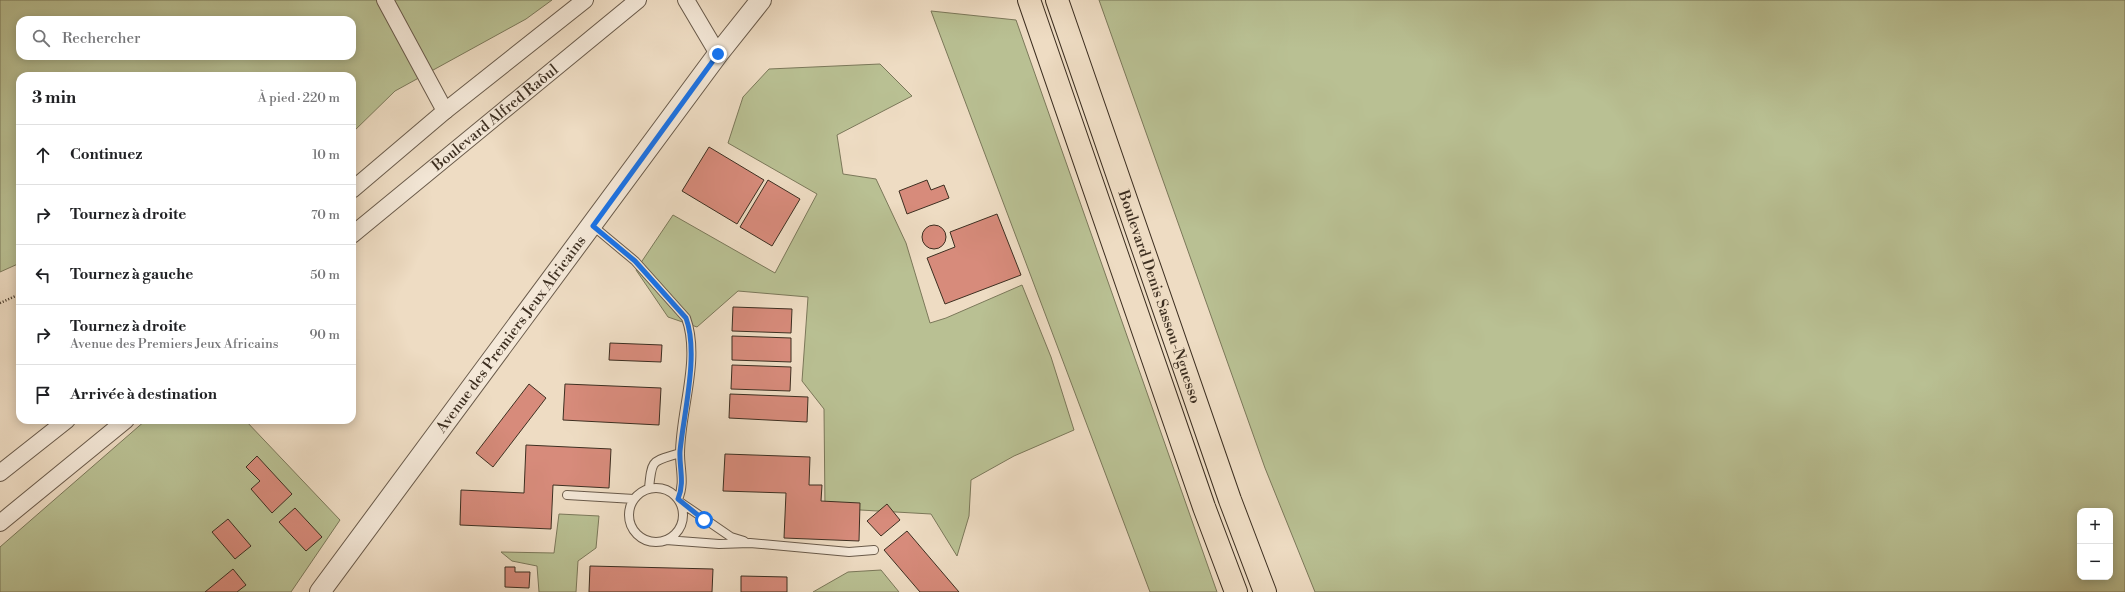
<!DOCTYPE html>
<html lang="fr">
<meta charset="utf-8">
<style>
body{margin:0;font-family:"Libre Bodoni",serif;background:#f6f6f6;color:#202124}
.controls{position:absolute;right:12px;bottom:12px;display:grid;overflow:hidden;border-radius:8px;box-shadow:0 2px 10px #0003}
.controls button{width:36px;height:36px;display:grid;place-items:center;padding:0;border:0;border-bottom:1px solid #e0e0e0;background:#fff;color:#202124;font:20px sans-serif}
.stop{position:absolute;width:12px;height:12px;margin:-9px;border:3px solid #1a73e8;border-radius:50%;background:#fff}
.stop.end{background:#1a73e8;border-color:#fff;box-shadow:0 1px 4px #0008}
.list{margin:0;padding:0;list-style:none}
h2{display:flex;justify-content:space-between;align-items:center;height:52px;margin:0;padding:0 16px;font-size:17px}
h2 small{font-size:13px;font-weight:400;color:#757577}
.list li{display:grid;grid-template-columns:26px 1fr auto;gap:12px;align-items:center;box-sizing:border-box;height:60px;padding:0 16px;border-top:1px solid #e0e0e0}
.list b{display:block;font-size:15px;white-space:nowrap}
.list p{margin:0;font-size:13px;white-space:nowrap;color:#757577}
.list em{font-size:13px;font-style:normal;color:#757577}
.icon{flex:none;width:22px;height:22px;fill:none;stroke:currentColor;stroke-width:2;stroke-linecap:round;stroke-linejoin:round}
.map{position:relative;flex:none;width:2125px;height:592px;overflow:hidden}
.search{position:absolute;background:#fff;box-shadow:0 2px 10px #0003;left:16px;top:16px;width:340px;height:44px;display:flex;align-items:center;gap:10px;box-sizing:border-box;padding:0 14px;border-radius:12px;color:#757577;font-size:15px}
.panel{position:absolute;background:#fff;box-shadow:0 2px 10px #0003;left:16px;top:72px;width:340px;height:352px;border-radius:12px}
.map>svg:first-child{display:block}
.green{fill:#b9c093;stroke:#7b785a;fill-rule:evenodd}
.building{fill:#d78b7b;stroke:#3d2f21}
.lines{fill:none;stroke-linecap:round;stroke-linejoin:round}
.service-casing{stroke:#695a4a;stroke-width:10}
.minor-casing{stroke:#695a4a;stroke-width:18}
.tertiary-casing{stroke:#695a4a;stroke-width:22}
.primary-casing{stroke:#3d2f21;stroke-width:24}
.path{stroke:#3d2f21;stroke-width:2.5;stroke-dasharray:1 2;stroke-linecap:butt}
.service{stroke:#f4e8d8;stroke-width:8}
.minor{stroke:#f4e8d8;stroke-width:16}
.tertiary{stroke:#f4e8d8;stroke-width:20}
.primary{stroke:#eedcc3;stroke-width:22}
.route{stroke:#1a73e8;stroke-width:5}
.labels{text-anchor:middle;stroke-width:3;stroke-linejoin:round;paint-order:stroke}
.street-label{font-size:15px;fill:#3d2f21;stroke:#f4e8d8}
</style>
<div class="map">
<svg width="2125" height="592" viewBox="0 0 2125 592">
<rect width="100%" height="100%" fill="#eedcc3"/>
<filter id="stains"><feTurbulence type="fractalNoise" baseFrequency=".005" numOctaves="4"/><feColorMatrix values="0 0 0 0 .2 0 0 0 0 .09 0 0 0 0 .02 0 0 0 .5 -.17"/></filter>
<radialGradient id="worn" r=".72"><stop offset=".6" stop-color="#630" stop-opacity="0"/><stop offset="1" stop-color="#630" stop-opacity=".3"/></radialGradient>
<path class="green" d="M0,0h552l-26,19 -131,72 -43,42v-57h-332v187l-20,9zM20,20h332v36h-332z
M1099,0h1026v592h-810l-50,-124zM2080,511h30v66h-30z
M931,11l85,9 201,572h-67z
M880,64l32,32 -75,39 6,39 33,5 30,64 24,80 16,-5 76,-33 29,72 23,73 -60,26 -43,24 -2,36 -12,40 -26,-42 -106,-6 -1,-99 -22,-28 6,-84 -70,-6 -41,36 -29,-10 -32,-47 37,-55 102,58 42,-79 -89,-51 15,-46 26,-28z
M146,420h99l95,100 -49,72h-291v-45z
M559,514l40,2 -3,32 -18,13 -2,31h-37l-2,-26 -25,-5 -11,-9 53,1z
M881,570l18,22h-86l35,-20z"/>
<path class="building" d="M709,147l55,33 -27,44 -55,-33z
M768,180l32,19 -28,47 -32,-19z
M927,180l4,10 13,-5 5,13 -42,16 -8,-23z
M997,214l24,61 -76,29 -18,-46 28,-11 -5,-15z
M922 237a12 12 0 1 1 24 0a12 12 0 1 1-24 0Z
M733,307l59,2 -1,24 -59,-2z
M732,336l59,2v24l-59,-2z
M610,343l52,2 -1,17 -52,-2z
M732,365l59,2 -1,24 -59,-2z
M529,384l17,14 -53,69 -17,-14z
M565,384l96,4 -2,37 -96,-5z
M730,394l78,3 -1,25 -78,-4z
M526,445l85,4 -2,39 -56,-3 -2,44 -91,-4 1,-35 63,3z
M725,454l85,3 -1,28h13l-1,16 39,2 -1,38 -75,-3 2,-45 -63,-2z
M257,456l35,38 -20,19 -21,-24 9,-8 -14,-14z
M887,504l13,16 -19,16 -14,-15z
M295,508l27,29 -16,14 -27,-29z
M228,519l23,27 -16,13 -23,-27z
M907,531l52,61h-39l-36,-42z
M590,566l123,3 -1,23h-123z
M505,567h10v5h15l-1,16 -24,-1z
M233,569l13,16 -9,7h-32z
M741,576l46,1v15h-46z"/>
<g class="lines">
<g class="service-casing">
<path id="service" d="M593,226l42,35 51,57c15,41 -6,93 -6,136 0,15 5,30 -2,45
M649,488c3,-30 3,-26 31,-35
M629 515a27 27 0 1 1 54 0a27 27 0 1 1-54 0Z
M567,495l67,4
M680,502l51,35 13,4
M666,540l53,4 31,-1 99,9 25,-2"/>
</g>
<g class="minor-casing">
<g id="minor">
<path d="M385,0l60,111"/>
<path d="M686,0l32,54"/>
<path d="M352,190l93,-79 140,-111"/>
<path id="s1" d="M352,235l286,-235"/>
<path d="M0,473l67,-53"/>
<path d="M0,523l126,-103"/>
</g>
</g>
<g class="tertiary-casing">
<g id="tertiary">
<path id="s2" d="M320,592l398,-538 43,-54"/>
</g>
</g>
<g class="primary-casing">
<g id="primary">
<path d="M1029,0l175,507 32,85"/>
<path id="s3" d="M1057,0l173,500 35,92"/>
</g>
</g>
<path class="path" d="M0,303l20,-9"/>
<use href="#service" class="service"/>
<use href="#minor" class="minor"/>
<use href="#tertiary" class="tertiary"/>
<use href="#primary" class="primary"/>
</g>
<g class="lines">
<path class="route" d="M704,520l-26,-21c7,-16 1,-32 2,-48 4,-39 19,-98 6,-133l-51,-57 -42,-35 125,-172"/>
</g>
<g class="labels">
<g class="street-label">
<text dy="5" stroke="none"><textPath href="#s1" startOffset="185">Boulevard Alfred Raôul</textPath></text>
<text dy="5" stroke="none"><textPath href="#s3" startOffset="314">Boulevard Denis Sassou-Nguesso</textPath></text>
<text dy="5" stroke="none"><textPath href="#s2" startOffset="321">Avenue des Premiers Jeux Africains</textPath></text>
</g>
</g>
<rect width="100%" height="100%" filter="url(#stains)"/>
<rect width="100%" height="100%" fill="url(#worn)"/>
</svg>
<div class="controls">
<button>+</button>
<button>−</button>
</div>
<div class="stop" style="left:704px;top:520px"></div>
<div class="stop end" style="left:718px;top:54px"></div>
<div class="search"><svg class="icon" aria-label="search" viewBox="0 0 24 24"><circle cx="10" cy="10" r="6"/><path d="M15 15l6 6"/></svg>Rechercher</div>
<section class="panel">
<h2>3 min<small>À pied · 220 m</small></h2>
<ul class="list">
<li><svg class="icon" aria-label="ahead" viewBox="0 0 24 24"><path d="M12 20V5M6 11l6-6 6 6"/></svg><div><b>Continuez</b></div><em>10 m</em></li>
<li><svg class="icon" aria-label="right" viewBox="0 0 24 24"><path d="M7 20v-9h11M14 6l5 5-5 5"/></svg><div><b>Tournez à droite</b></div><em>70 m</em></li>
<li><svg class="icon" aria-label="left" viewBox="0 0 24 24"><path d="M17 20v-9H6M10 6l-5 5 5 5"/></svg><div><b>Tournez à gauche</b></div><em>50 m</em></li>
<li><svg class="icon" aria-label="right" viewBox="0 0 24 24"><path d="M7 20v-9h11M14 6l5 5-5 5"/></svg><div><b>Tournez à droite</b><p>Avenue des Premiers Jeux Africains</p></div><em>90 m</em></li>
<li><svg class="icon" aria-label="arrive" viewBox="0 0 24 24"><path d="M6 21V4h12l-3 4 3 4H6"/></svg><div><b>Arrivée à destination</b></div></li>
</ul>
</section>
</div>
